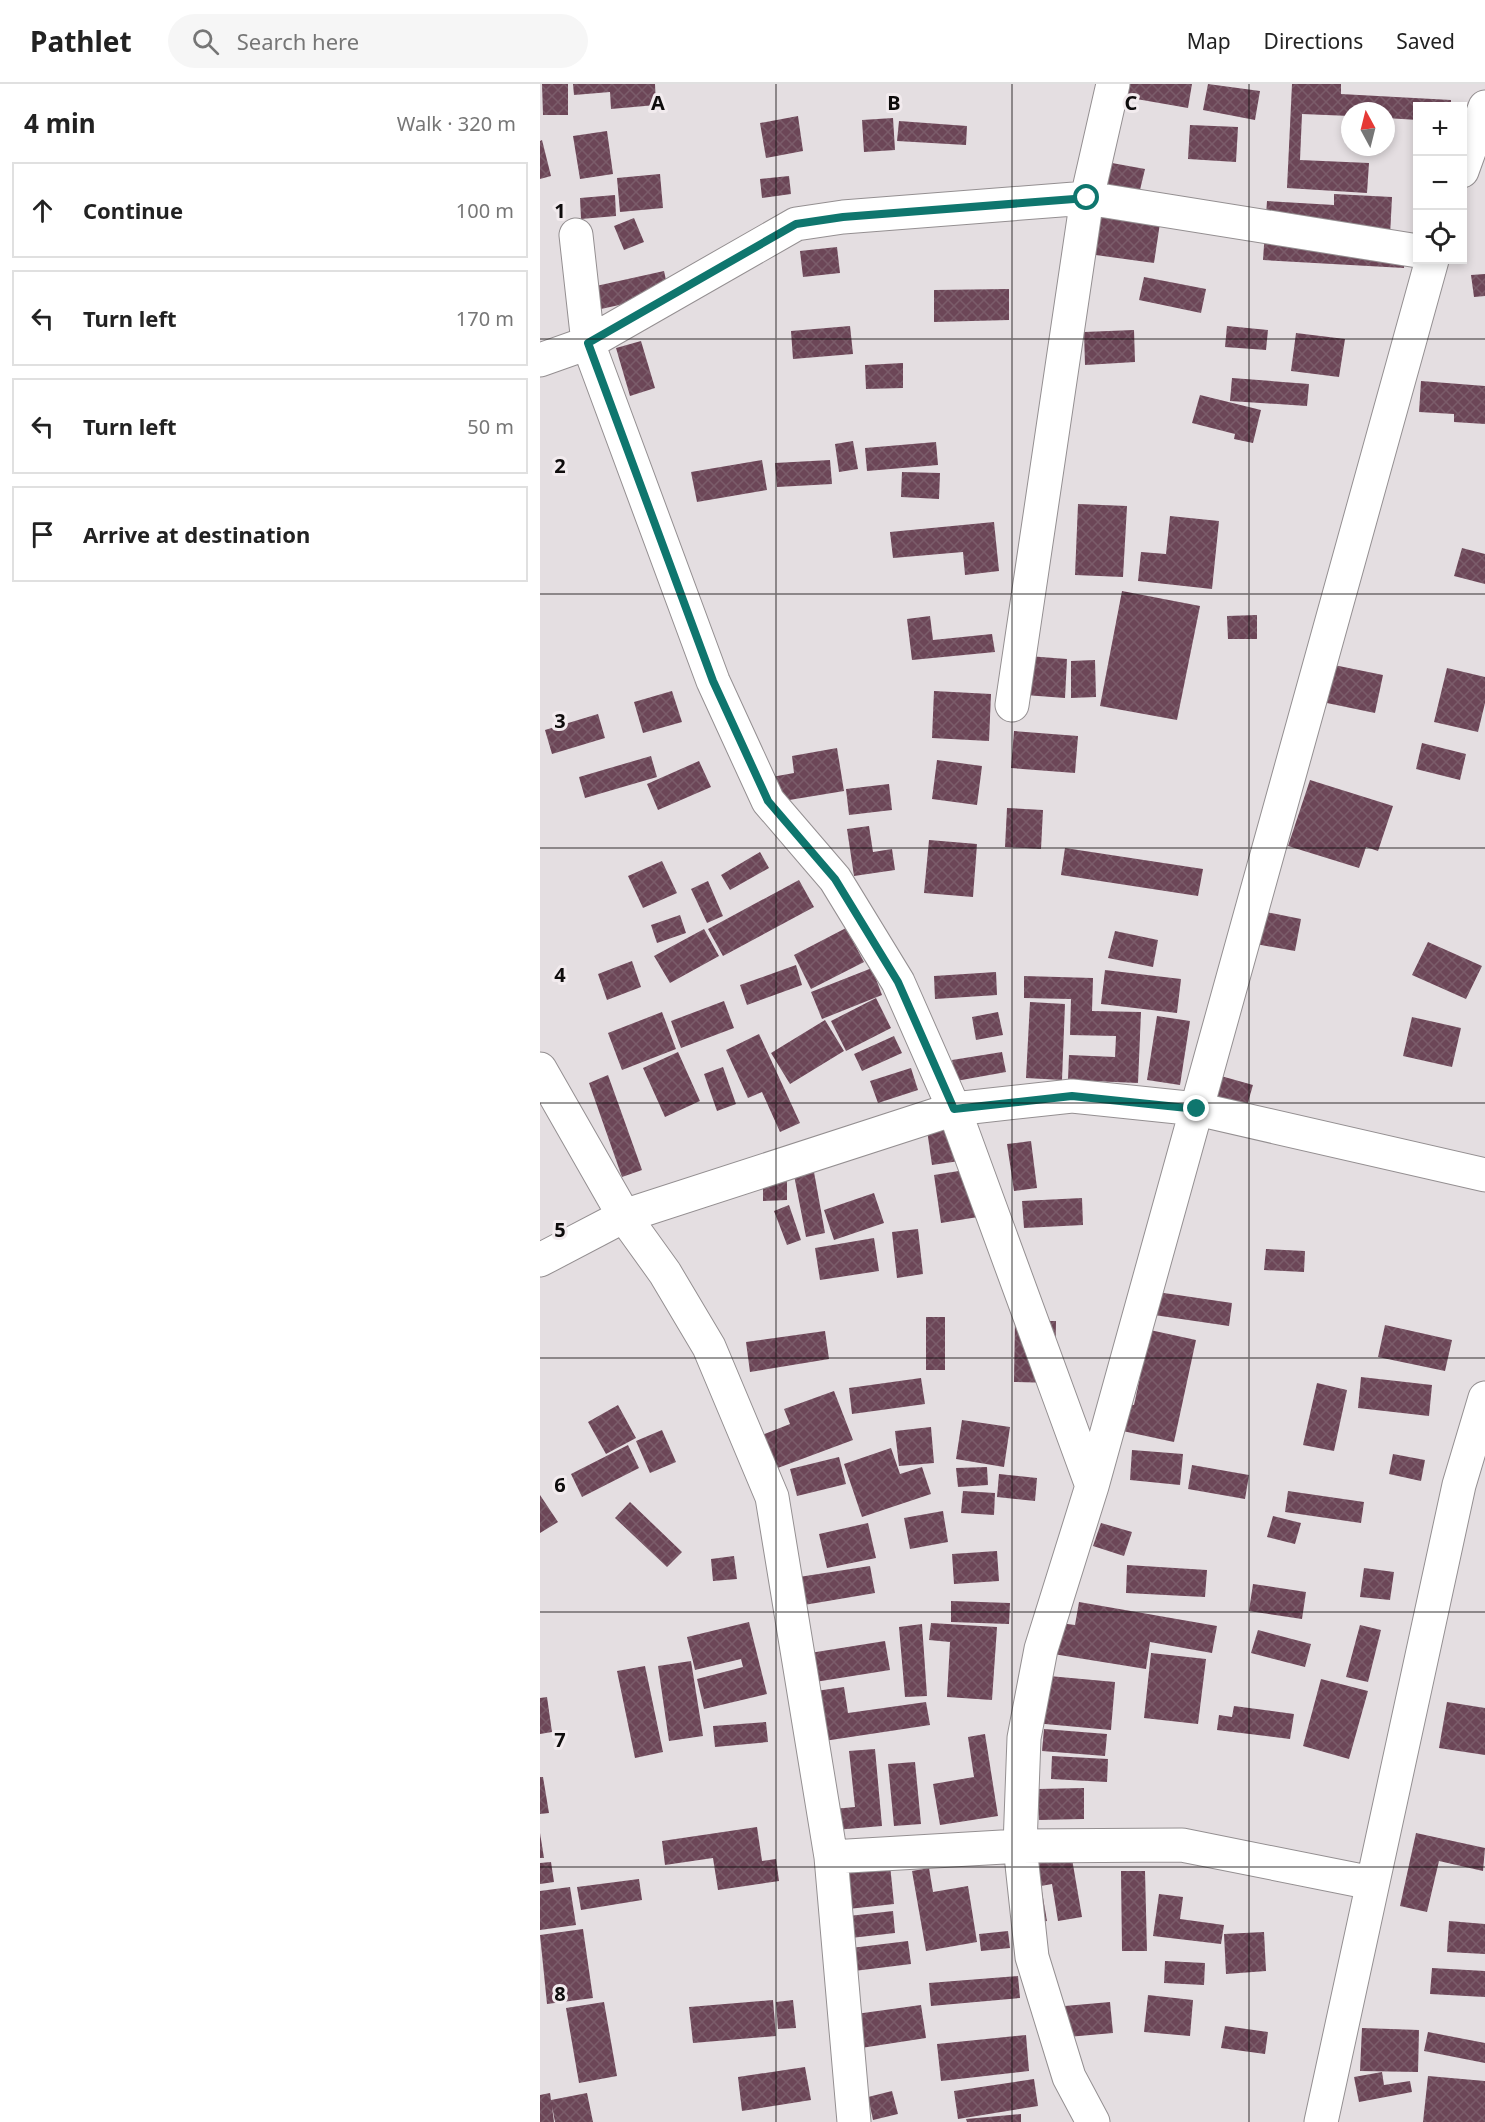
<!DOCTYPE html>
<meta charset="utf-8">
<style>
body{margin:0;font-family:"Noto Sans",sans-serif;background:#f6f6f6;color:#222}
.controls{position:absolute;right:18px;top:18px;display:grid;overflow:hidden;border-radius:0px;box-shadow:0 3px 9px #0003}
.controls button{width:54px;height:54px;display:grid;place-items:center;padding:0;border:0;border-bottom:2px solid #e0e0e0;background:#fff;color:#222;font:30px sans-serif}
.compass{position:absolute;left:801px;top:18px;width:54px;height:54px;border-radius:50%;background:#fff;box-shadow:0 3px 9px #0003;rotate:353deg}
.stop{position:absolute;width:18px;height:18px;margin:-14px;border:4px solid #0f766e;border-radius:50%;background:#fff}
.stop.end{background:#0f766e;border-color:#fff;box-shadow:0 2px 6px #0008}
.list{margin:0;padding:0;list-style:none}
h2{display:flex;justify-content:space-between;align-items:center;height:78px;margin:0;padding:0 24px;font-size:26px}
h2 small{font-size:20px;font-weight:400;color:#767676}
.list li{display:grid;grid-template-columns:39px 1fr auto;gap:18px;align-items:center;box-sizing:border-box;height:96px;margin:0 12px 12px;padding:0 12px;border:2px solid #e0e0e0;border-radius:0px}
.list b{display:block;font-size:22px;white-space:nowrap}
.list em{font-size:20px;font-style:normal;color:#767676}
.icon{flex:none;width:33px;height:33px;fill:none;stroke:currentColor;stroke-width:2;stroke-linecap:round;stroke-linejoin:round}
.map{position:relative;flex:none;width:945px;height:2038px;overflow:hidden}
header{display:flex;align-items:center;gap:36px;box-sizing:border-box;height:84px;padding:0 30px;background:#fff;border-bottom:2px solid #e0e0e0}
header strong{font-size:28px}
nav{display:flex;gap:33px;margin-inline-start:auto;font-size:21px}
.search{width:420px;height:54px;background:#f6f6f6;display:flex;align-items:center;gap:15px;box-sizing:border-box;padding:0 21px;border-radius:33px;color:#767676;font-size:22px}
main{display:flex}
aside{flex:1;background:#fff}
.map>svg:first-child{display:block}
.building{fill:url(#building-cross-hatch)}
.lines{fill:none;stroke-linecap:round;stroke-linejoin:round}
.minor-casing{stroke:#948f91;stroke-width:35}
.minor{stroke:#fff;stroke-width:33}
.route{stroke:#0f766e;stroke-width:8}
.grid{fill:none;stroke:#0e0c0c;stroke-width:1.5;stroke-opacity:0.55}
.grid-label{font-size:20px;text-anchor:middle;font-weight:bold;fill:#0e0c0c;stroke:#f2ebee;stroke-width:6;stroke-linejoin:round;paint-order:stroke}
</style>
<header>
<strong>Pathlet</strong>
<div class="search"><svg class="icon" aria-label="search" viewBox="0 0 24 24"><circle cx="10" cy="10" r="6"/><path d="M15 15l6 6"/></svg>Search here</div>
<nav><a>Map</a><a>Directions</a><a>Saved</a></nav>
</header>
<main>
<aside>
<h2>4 min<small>Walk · 320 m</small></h2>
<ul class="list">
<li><svg class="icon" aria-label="ahead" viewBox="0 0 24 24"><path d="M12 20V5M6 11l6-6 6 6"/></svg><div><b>Continue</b></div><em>100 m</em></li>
<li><svg class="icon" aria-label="left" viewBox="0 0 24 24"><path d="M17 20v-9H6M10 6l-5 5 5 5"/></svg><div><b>Turn left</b></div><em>170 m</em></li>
<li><svg class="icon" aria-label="left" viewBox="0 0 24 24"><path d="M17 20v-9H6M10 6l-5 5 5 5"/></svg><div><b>Turn left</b></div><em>50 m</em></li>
<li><svg class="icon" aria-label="arrive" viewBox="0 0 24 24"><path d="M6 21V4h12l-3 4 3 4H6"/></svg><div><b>Arrive at destination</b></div></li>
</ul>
</aside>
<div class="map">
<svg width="945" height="2038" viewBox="0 0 945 2038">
<defs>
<pattern id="building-cross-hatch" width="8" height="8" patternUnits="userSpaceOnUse" patternTransform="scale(1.5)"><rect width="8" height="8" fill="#6c4657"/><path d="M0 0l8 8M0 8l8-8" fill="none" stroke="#7b5c6a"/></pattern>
</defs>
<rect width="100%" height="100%" fill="#e4dee1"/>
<path class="building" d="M2,0h26v31h-25z
M33,0h82l1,21 -45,4 -1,-17 -36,3z
M587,0h65l-4,24 -63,-11z
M668,0l52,7 -5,29 -52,-10z
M752,0h49v10l110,6v6h-33v14l-32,-2v-7h-36v5l-48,-2 -2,46 69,3 -2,30 -80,-5z
M258,32l5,35 -37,7 -6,-35z
M353,34l2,32 -31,2 -2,-32z
M359,37l68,5 -1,19 -69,-4z
M650,41l48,2 -2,35 -48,-3z
M67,47l6,43 -33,5 -7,-43z
M2,56l9,36 -11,3v-38z
M561,77l44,8 -6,25 -44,-9z
M120,90l3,34 -43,4 -3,-34z
M249,92l2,18 -29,4 -2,-19z
M794,110l58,3 -2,39h16l-2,32 -141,-8 4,-59 67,4z
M75,111l1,21 -35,3 -1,-21z
M547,128l73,11 -6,40 -73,-10z
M94,134l10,24 -20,8 -10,-24z
M297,163l3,26 -37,4 -3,-26z
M124,187l5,23 -77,17 -5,-23z
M945,190v22l-11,1 -3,-22z
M604,193l62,12 -5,24 -62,-13z
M469,205v31l-75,2v-32z
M310,242l3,28 -60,5 -2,-28z
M687,242l41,4 -2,20 -41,-3z
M594,246l1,32 -50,3 -1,-33z
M756,249l49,6 -6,38 -48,-6z
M101,257l14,47 -25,8 -14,-48z
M363,279v25l-37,1 -1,-24z
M692,294l77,6 -2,22 -77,-5z
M881,297l64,5v38l-31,-2v-8l-35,-2z
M660,311l61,15 -8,33 -19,-4 1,-5 -43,-11z
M313,357l5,28 -19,3 -4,-28z
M396,358l2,23 -71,6 -2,-23z
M222,376l5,30 -70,12 -6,-30z
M290,376l2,24 -55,3 -2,-24z
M362,388l38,1 -1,26 -38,-2z
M538,420l49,2 -4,71 -48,-2z
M630,432l49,5 -7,68 -74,-8 3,-29 25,2z
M454,438l5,49 -34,4 -2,-23 -70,6 -3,-26z
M922,464l23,6v30l-31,-8z
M582,507l78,15 -23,114 -77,-14z
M717,531v24h-29l-1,-23z
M390,532l3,24 59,-6 3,18 -83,8 -5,-41z
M488,572l39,3 -2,39 -40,-3z
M555,576l1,37 -25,1v-37z
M789,580l54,11 -8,38 -53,-11z
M907,584l38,9v26l-7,29 -44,-10z
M132,607l10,31 -39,11 -9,-31z
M394,607l57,3 -2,47 -57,-3z
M58,630l7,24 -53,16 -7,-24z
M474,647l64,5 -3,37 -64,-5z
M882,659l44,11 -6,26 -44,-11z
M297,664l7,43 -73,12 -5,-25 28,-5 -2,-17z
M111,672l6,21 -72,21 -6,-21z
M397,676l45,6 -5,39 -45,-6z
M159,677l12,26 -53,23 -11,-26z
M770,696l83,26 -15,45 -12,-4 -7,21 -71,-22z
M349,700l3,26 -43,5 -3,-26z
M467,724l36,2 -2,39 -36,-2z
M329,742l4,26 19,-3 3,21 -41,6 -7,-47z
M389,756l48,4 -4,53 -49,-4z
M525,764l138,21 -5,27 -137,-21z
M220,768l9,16 -39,22 -9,-15z
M122,777l15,32 -34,15 -15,-32z
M259,796l15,27 -91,49 -15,-27z
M168,797l15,35 -16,7 -16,-34z
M716,826l45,9 -6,32 -45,-8z
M140,831l6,18 -29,10 -6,-18z
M306,844l18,34 -53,27 -17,-34z
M164,845l15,27 -49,27 -16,-27z
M575,847l43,9 -5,27 -45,-9z
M888,858l54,24 -16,33 -54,-24z
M92,877l9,26 -34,13 -9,-26z
M256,881l6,20 -55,20 -7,-20z
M332,884l10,27 -60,24 -11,-27z
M565,886l76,9 -4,34 -76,-9z
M456,888l1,23 -62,4 -1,-23z
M484,892l69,2 -1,33 49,1 -3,71 -70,-3 1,-25 46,2 1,-21 -46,-1 1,-36 -47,-1z
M336,914l15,30 -45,23 -15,-30z
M184,917l10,27 -53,20 -10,-27z
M490,918l35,2 -3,76 -36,-2z
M122,928l14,37 -54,21 -14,-37z
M458,928l5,23 -27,5 -4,-23z
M617,932l33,5 -10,64 -33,-5z
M872,933l49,11 -9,39 -49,-11z
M285,936l19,31 -54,33 -19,-31z
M219,950l41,89 -20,9 -18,-40 -14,6 -22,-48z
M354,952l8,17 -40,18 -8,-17z
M138,968l22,49 -35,16 -22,-49z
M462,968l4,20 -50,9 -4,-21z
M183,983l13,37 -19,7 -13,-37z
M371,984l7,22 -40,13 -8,-22z
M68,991l34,95 -20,7 -33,-94z
M681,992l32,9 -7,24 -31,-9z
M428,1039l5,36 -41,6 -5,-35z
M491,1057l6,47 -23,3 -7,-47z
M431,1085l7,48 -37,6 -7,-48z
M274,1088l11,61 -19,4 -12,-62z
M247,1091v25l-24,1v-25z
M334,1109l10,30 -50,17 -10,-30z
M542,1114l1,27 -59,3 -2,-27z
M249,1121l12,35 -14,5 -13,-34z
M378,1145l5,45 -26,4 -5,-46z
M334,1154l5,33 -59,9 -5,-32z
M726,1165l39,2 -1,21 -40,-2z
M617,1208l75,11 -3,23 -75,-11z
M386,1233h19v53h-19z
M475,1237h41l-1,62 -41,-1z
M845,1241l67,15 -7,31 -67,-14z
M610,1246l46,10 -22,102 -56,-12 6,-27 10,2z
M285,1247l4,28 -79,13 -4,-30z
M821,1293l71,8 -3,31 -71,-8z
M381,1294l4,26 -73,10 -3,-26z
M777,1299l30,7 -13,61 -31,-6z
M294,1307l19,49 -78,29 -13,-34 28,-11 -6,-15z
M78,1321l18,33 -30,16 -18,-32z
M422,1336l48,7 -6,40 -48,-8z
M391,1343l3,36 -35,3 -4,-35z
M122,1346l14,32 -26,11 -14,-32z
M88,1361l11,23 -57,29 -11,-23z
M351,1364l9,26 22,-7 9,27 -69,23 -18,-53z
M592,1366l51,4 -3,31 -50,-5z
M853,1370l32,6 -4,21 -32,-7z
M299,1373l7,27 -49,12 -7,-27z
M652,1381l57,10 -4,24 -57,-10z
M447,1383l1,18 -30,2 -2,-19z
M459,1390l38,4 -2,23 -38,-4z
M423,1407l32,2 -1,22 -33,-2z
M748,1407l76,11 -3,21 -76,-11z
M0,1411l18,27 -18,11z
M90,1418l52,50 -15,15 -52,-49z
M403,1427l5,31 -38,7 -6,-31z
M733,1432l28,7 -6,21 -28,-7z
M328,1439l8,35 -49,10 -8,-34z
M561,1439l31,9 -8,24 -31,-10z
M457,1467l2,30 -45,3 -2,-30z
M194,1472l3,23 -24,2 -2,-22z
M587,1481l80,5 -2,27 -79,-4z
M330,1482l5,27 -71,12 -5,-28z
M824,1484l30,4 -4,28 -30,-3z
M713,1500l53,8 -4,27 -53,-8z
M411,1517l59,2 -1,21 -58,-2z
M539,1518l138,24 -5,27 -62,-11 -4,27 -99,-16 5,-31 23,3z
M209,1538l18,72 -63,15 -7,-30 46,-12 -2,-8 -46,11 -8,-33z
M391,1539l66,4 -5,73 -45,-3 3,-55 -21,-2z
M382,1540l5,72 -22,1 -6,-70z
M820,1541l21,5 -13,52 -22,-5z
M718,1546l53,14 -6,23 -54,-14z
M345,1557l5,29 -75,12 -5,-29z
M611,1569l55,6 -8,65 -54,-6z
M151,1577l12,75 -34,5 -11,-75z
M105,1582l18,86 -28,6 -18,-87z
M498,1591l77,7 -4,48 -77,-7z
M781,1595l47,12 -19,68 -46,-13z
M304,1603l4,26 78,-11 4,23 -106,16 -8,-50z
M7,1613l5,35 -12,2v-36z
M907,1618l38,6v47l-46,-7z
M694,1622l60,8 -4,25 -73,-9 2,-15 13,2z
M226,1638l2,20 -53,5 -2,-21z
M504,1645l63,5 -2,22 -63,-5z
M445,1650l13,82 -58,9 -7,-41 41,-7 -6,-40z
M335,1665l7,77 -47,4 -2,-21 22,-2 -6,-56z
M512,1672l56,3 -1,23 -56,-3z
M375,1678l6,62 -27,2 -6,-62z
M0,1693h3l6,36 -9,1z
M544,1704v31l-45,1 -1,-31z
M217,1743l5,34 14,-2 3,22 -61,9 -5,-32 -48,7 -3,-24z
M0,1749l4,25h-4z
M876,1749l69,15 -2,23 -44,-10 -12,51 -27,-6z
M531,1769l11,64 -24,4 -6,-37 -11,2 6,35 -17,3 -10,-63z
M11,1778l3,20 -14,2v-21z
M350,1781l4,39 -55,6 -4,-38z
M389,1784l4,24 35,-6 9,56 -51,9 -14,-80z
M581,1787h24l2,80h-25z
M99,1795l3,21 -61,10 -4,-23z
M30,1803l6,38 -36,5v-39z
M619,1810l24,3 -3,22 44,6 -3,19 -68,-8z
M353,1827l2,22 -53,6 -2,-22z
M909,1837l36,3v30l-38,-2z
M43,1845l10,69 -46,6 -7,-69z
M468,1847l2,17 -29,3 -2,-17z
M724,1848l2,39 -40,3 -2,-40z
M368,1857l3,23 -65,8 -3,-23z
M625,1877l40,2 -1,22 -40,-2z
M892,1884l53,3v26l-55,-3z
M478,1892l2,22 -89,8 -2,-23z
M608,1911l45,5 -3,36 -46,-4z
M233,1916l3,36 -83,7 -4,-36z
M253,1916l3,28 -18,1 -2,-27z
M64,1918l13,74 -38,7 -13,-75z
M570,1918l3,31 -68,6 -3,-31z
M381,1921l5,33 -65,10 -5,-34z
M685,1942l43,6 -3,22 -44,-6z
M822,1944l57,2 -1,42 -58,-1z
M888,1948l57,11v20l-61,-12z
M486,1951l3,36 -88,10 -4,-37z
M265,1983l6,33 -69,11 -4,-34z
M842,1988l2,13 26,-4 2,11 -53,10 -5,-25z
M888,1992l57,5v41h-62z
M494,1995l4,27 -80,13 -4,-28z
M352,2007l6,23 -25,6 -5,-23z
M10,2009l1,7 36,-7 6,29h-38l-3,-16 2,16h-14v-27z
M481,2030v8h-54l-1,-3z"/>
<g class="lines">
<g class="minor-casing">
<path id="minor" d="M922,87l23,-64
M36,151l12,108 125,338 55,120 67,78 63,103 56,127 138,377
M0,276l48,-17 208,-119 47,-7 244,-19 331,53
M472,621l75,-507 26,-114
M0,985l84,147 41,57 44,74 63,150 59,360 23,265
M0,1176l84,-44 330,-107 118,-13 125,13 288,66
M291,1773l189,-11 162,-1 190,38
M553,2038l-24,-45 -37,-120 -12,-111 4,-108 17,-89 51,-163 340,-1226
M781,2038l138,-637 26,-87"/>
</g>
<use href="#minor" class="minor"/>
</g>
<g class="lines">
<path class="route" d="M547,114l-244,19 -47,7 -208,119 125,338 55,120 67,78 63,103 56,127 118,-13 125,13"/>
</g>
<path class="grid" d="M236,0v2038M472,0v2038M709,0v2038M0,255h945M0,510h945M0,764h945M0,1019h945M0,1274h945M0,1528h945M0,1783h945"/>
<g class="grid-label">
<text x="118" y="26">A</text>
<text x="354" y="26">B</text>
<text x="591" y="26">C</text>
<text x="20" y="134">1</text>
<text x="20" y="389">2</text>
<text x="20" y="644">3</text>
<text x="20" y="898">4</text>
<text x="20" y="1153">5</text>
<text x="20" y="1408">6</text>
<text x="20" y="1663">7</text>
<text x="20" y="1917">8</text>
</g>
</svg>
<div class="controls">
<button>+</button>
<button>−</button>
<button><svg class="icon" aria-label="locate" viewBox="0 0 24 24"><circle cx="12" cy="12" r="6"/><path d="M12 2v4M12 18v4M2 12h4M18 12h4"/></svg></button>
</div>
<svg class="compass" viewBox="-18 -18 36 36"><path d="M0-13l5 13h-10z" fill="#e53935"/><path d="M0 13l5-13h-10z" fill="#767676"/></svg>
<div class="stop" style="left:547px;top:114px"></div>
<div class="stop end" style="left:657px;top:1025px"></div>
</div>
</main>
